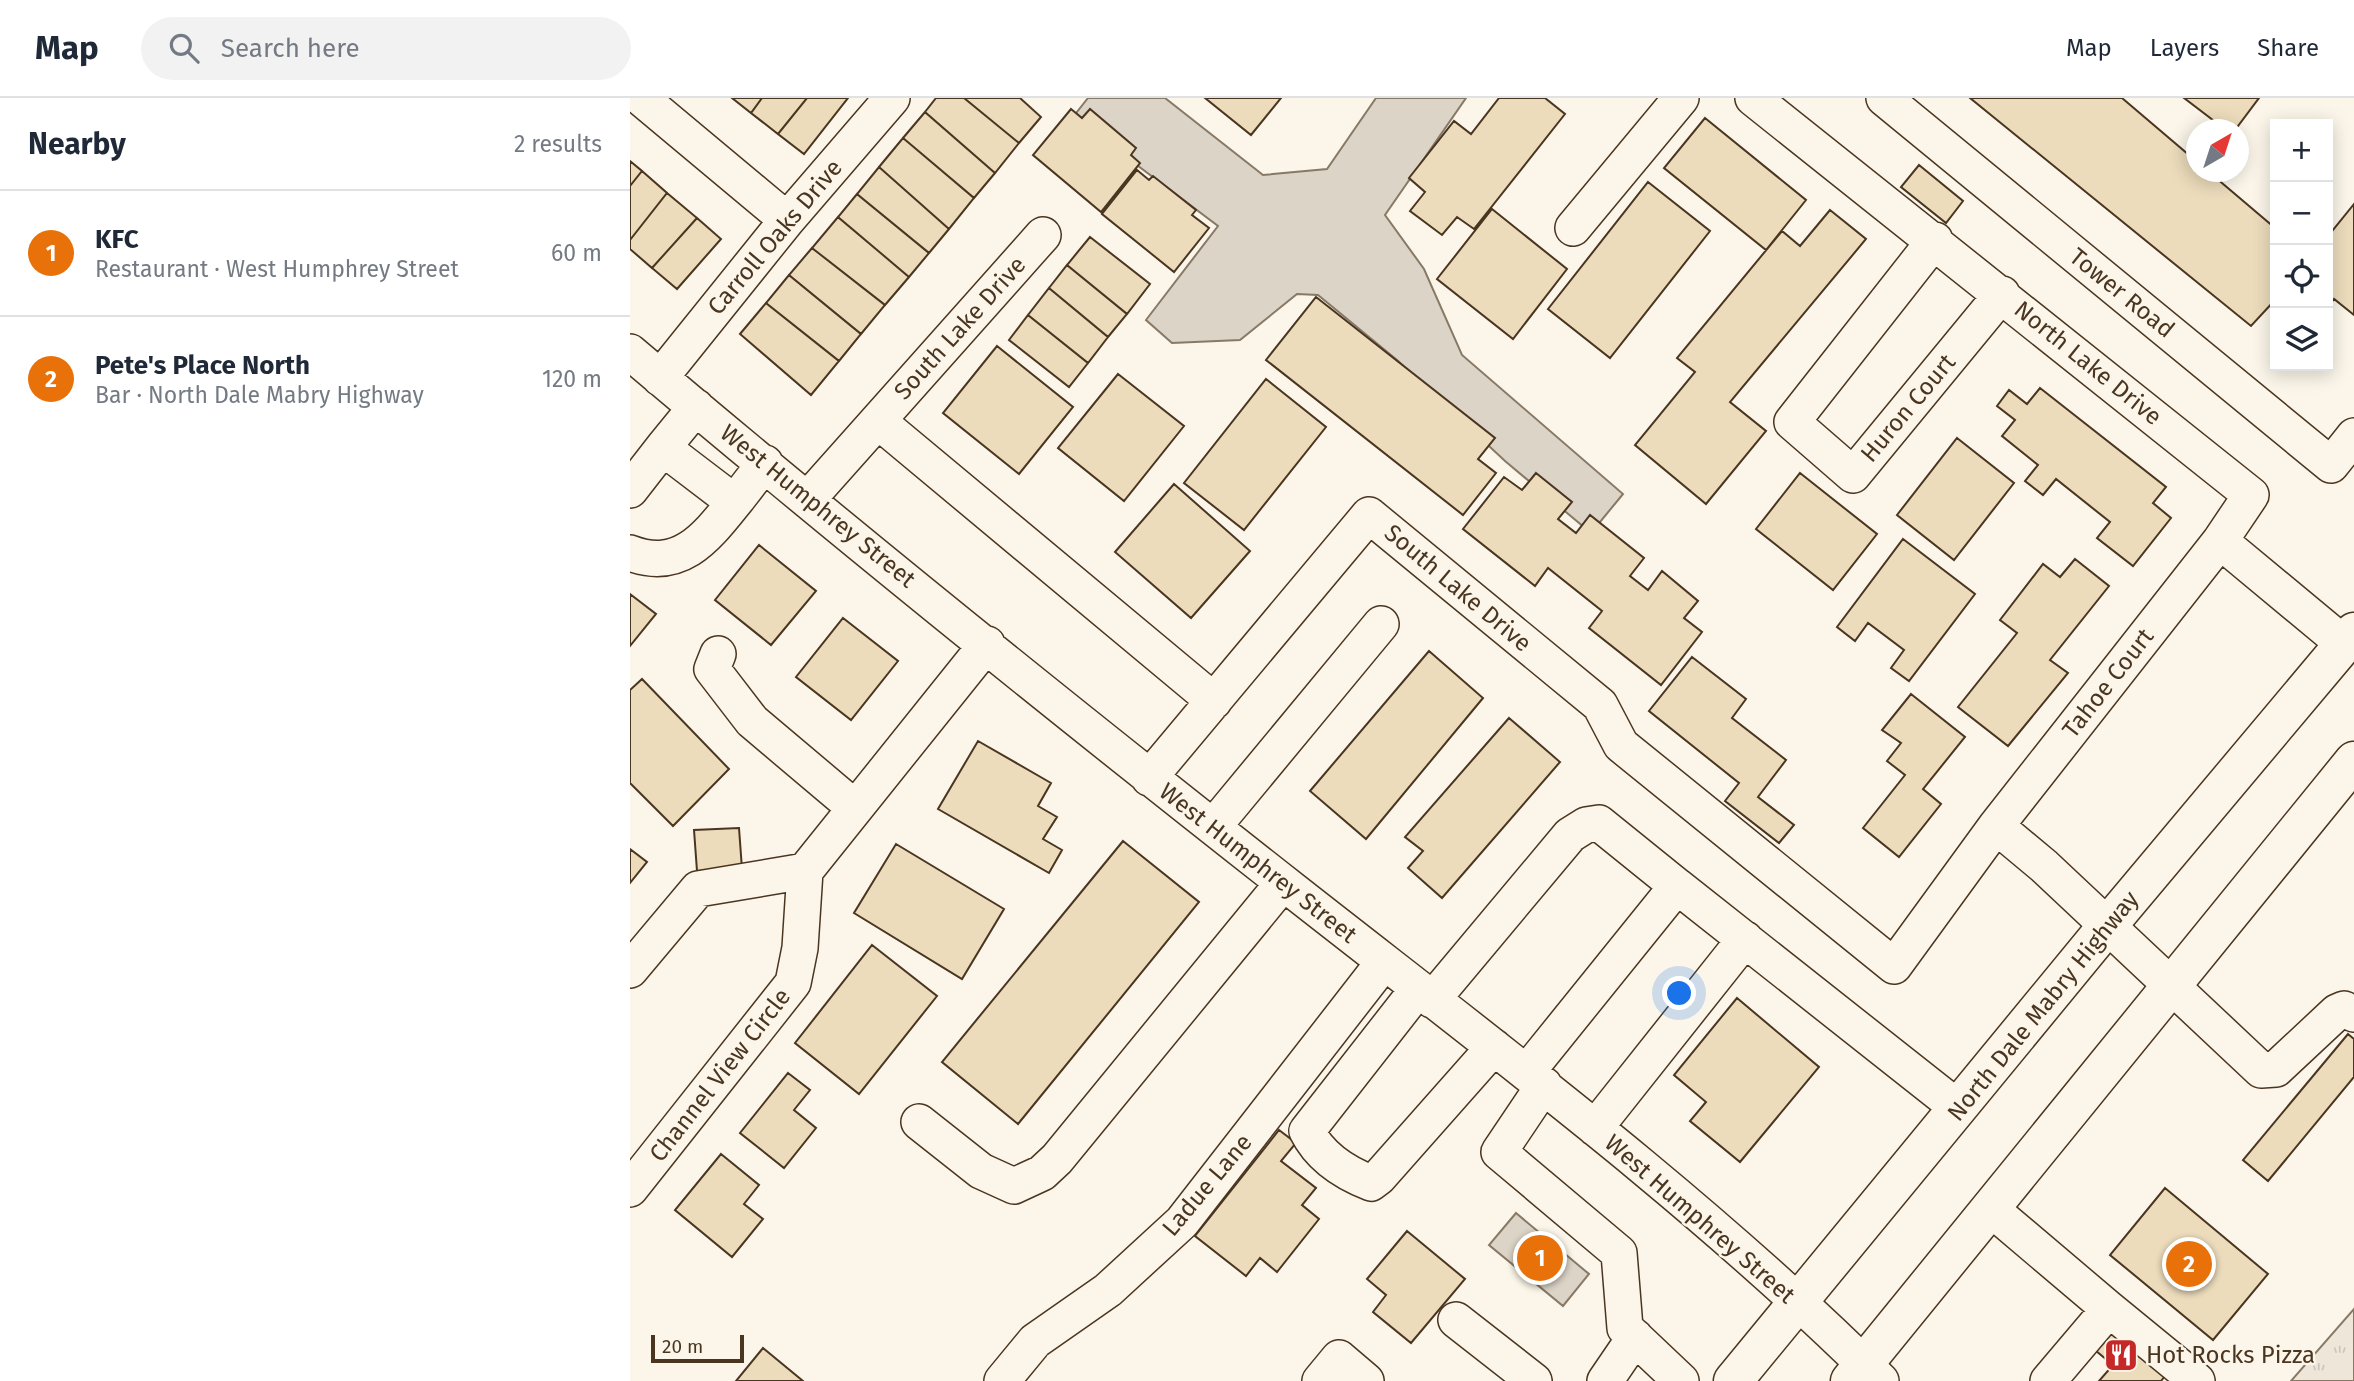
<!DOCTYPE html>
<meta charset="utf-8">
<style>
body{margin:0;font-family:"Fira Sans",sans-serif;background:#f2f2f3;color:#1f2937}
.controls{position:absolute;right:21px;top:21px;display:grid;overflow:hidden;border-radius:0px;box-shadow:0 4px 18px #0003}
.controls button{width:63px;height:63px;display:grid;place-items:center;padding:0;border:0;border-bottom:2px solid #e0e1e3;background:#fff;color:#1f2937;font:35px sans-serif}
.compass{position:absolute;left:1556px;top:21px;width:63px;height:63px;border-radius:50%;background:#fff;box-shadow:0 4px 18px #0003;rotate:39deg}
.scale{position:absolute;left:21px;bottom:18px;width:93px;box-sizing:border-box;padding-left:7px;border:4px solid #4a3520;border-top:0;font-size:19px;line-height:24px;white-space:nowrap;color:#4a3520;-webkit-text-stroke:5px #fbf6e9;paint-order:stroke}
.you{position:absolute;left:1050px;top:896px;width:24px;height:24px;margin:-18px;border:5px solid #fff;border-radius:50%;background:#1a73e8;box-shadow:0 0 0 10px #1a73e833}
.badge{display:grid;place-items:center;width:46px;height:46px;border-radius:50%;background:#111827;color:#fff;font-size:23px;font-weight:700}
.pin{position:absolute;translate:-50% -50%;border:4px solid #fff;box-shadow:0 2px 7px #0006}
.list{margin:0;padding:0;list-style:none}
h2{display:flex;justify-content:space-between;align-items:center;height:91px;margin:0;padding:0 28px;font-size:30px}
h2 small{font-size:23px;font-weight:400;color:#747a83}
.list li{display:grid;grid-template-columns:46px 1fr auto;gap:21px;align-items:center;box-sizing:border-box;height:126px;padding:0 28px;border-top:2px solid #e0e1e3}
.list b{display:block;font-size:26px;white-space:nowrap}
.list p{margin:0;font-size:23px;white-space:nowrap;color:#747a83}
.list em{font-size:23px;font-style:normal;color:#747a83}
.icon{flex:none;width:38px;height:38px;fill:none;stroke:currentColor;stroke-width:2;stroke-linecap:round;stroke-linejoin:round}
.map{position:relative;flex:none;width:1724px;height:1283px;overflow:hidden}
header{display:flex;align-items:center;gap:42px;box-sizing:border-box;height:98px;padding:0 35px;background:#fff;border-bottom:2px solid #e0e1e3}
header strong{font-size:33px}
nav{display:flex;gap:38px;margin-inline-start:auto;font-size:24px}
.search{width:490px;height:63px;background:#f2f2f3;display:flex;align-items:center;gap:18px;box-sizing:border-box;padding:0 24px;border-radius:38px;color:#747a83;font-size:26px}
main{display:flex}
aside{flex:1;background:#fff}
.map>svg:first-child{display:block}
.grass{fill:url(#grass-tufts);stroke:#887966;stroke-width:2}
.water{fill:#dcd4c6;stroke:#887966;stroke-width:2}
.building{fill:#ecdcbc;stroke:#4a3520;stroke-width:2}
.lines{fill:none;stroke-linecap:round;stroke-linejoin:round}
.minor-casing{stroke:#4a3520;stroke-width:38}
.major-casing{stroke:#4a3520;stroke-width:41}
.minor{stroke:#fbf6e9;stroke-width:35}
.major{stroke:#fbf6e9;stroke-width:38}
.labels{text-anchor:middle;stroke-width:5;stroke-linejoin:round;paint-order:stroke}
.street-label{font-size:24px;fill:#4a3520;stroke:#fbf6e9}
.poi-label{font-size:24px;fill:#4a3520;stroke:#fbf6e9;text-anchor:start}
</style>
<header>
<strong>Map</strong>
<div class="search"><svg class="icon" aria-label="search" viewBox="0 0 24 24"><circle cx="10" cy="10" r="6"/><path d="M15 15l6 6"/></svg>Search here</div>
<nav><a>Map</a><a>Layers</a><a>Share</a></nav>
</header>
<main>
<aside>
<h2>Nearby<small>2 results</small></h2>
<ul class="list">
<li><span class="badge" style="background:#e8710a">1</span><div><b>KFC</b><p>Restaurant · West Humphrey Street</p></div><em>60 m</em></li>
<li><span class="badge" style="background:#e8710a">2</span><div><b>Pete's Place North</b><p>Bar · North Dale Mabry Highway</p></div><em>120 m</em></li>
</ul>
</aside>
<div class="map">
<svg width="1724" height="1283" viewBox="0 0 1724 1283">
<defs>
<pattern id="grass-tufts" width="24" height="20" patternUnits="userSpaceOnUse" patternTransform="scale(1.75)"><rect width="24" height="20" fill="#ede6d9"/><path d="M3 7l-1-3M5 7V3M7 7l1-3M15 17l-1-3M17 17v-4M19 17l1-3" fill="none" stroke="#cdc6ba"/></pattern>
</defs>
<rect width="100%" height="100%" fill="#fbf6e9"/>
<path class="grass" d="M1724,1211v72h-63z"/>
<path class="water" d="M458,0h77l98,77 64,-6 49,-71h90l-81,117 39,54 38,86 161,139 -32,39 -86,-72 -108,-101 -79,-65 -21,-1 -57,46 -68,3 -26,-23 72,-94 -145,-109z
M886,1115l73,61 -26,32 -74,-61z"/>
<path class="building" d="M102,0h30l-11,15z
M132,0h45l-29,36 -27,-21z
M177,0h41l-44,56 -26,-20z
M306,0h28l55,45 -24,30 -70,-61z
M334,0h56l21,19 -22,26z
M575,0h76l-30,37z
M869,0h46l20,16 -91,115 -17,-12 -15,18 -32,-24 15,-19 -16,-14 45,-57 17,13z
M1340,0h152l74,63v11h13l66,56v72l-24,26z
M1554,0h75l-24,32h-9z
M441,11l11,9 8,-9 46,39 -5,7 9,8 -39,49 -68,-57z
M295,14l70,61 -21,25 -71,-60z
M1075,20l101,82 -40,50 -102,-82z
M273,40l71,60 -25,31 -70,-62z
M0,63l12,10 -12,15z
M1289,67l44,36 -17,22 -45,-36z
M249,69l70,62 -20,24 -72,-59z
M507,72l12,10 4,-4 43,34 -4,5 17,13 -35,44 -72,-58z
M12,73l25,22 -37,47v-54z
M1018,84l62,49 -100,127 -62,-49z
M37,95l30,25 -45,50 -22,-19v-9z
M227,96l72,59 -20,24 -71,-60z
M1724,106v111l-20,-16 -6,7v-70z
M862,111l75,60 -54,70 -76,-60z
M1200,112l36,29 -136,163 36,29 -60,73 -71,-59 60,-73 -18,-14 105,-127 18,15z
M208,119l71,60 -24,28 -73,-57z
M67,120l24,21 -44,50 -25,-21z
M460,139l60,47 -23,30 -60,-49z
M182,150l73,57 -24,29 -72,-59z
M437,167l60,49 -19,23 -59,-49z
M159,177l72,59 -22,27 -73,-58z
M419,190l59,49 -20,26 -60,-48z
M686,199l179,141 -17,21 18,14 -33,42 -197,-155z
M136,205l73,58 -28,34 -71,-61z
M398,217l60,48 -19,24 -60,-47z
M367,248l76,61 -54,67 -76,-61z
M488,276l66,52 -60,75 -66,-53z
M636,281l60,48 -82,103 -60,-47z
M1410,290l126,99 -13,16 18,15 -38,48 -36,-28 13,-16 -54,-43 -13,16 -18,-14 13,-16 -36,-29 13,-16 -18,-14 12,-16 18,14z
M1327,340l57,45 -60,77 -57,-45z
M906,375l36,29 -14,17 18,14 14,-18 54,43 -14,18 18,14 14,-19 36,30 -14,17 18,14 -41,53 -72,-57 13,-17 -54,-43 -13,18 -72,-57 41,-52 18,13z
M1170,375l77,61 -44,56 -77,-61z
M544,386l76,67 -59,67 -76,-66z
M1273,441l72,55 -66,87 -18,-13 13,-18 -36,-27 -13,18 -18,-14z
M129,447l57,46 -45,54 -56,-45z
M1445,461l34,27 -59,74 18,13 -60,73 -50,-39 59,-74 -17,-13 43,-56 17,13z
M0,496l26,20 -26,32z
M213,520l55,43 -47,59 -55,-43z
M799,553l54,47 -117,141 -56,-48z
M1062,559l54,42 -14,19 54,42 -28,37 36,28 -15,18 -54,-42 14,-18 -90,-72z
M12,581l87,90 -56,57 -43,-43v-93z
M1281,596l54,43 -42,52 18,15 -42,53 -36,-29 42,-53 -18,-14 14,-18 -19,-13z
M879,620l51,44 -118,136 -34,-30 15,-17 -18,-14z
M348,643l73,42 -13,23 19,11 -14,22 19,11 -13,23 -111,-64z
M109,730l3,41 -45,2 -3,-41z
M493,743l76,61 -181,222 -76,-62z
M266,746l108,65 -42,70 -108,-66z
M0,751l17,13 -17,21z
M242,847l65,51 -78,98 -64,-51z
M1107,900l82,69 -79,95 -50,-41 16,-19 -32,-27z
M1718,936l6,5v38l-86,104 -25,-21z
M158,975l22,17 -16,20 22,18 -32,40 -44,-35z
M649,1032l17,13 -15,18 35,27 -14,17 17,14 -42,53 -17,-14 -14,18 -51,-40z
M91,1056l38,31 -15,19 19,15 -31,38 -57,-47z
M1535,1090l103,86 -55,66 -103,-85z
M777,1133l58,48 -54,64 -38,-31 13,-17 -19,-16z
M1480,1233l55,45 -4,5h-62l14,-16 -18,-15z
M133,1250l40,33h-67z"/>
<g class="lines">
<g class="minor-casing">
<path id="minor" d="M11,0l146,122
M1254,0l447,367 23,-29
M943,130l108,-130
M1305,142l-143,182 61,53 149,-181
M0,254c217,184 440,363 664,539 200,157 406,310 587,490
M30,280l127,-158 105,-122
M66,309l-31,38 6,9 59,45 8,-1 27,-35
M248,323l336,280
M0,392l35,-45
M178,401l235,-264
M1590,443l124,103
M0,455c52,20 78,-18 108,-55
M88,556l-6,15 40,52 103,87
M519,680l220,-263 231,190 21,40 273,221 102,-140 224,-285 31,-46 -498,-397
M1366,728l48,40 217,204 15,-1 61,-57 7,-3 10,5
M583,729l168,-203
M0,872l68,-81 107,-18 182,-227
M788,891l-111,142c13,26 38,42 64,52l8,-6 115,-130
M802,902l138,-165 16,-10 13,-2 78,63
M897,974l150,-186 281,222
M914,987l-45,67 120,101 6,75 56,53
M289,1024l62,49 33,15 28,-13 15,-14 226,-276
M965,1030l150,-189
M0,1091l163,-206 7,-35 5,-77
M1361,1111l118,100 -61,72
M1479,1211l88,72
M826,1222l78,61
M372,1283l33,-40 73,-51 74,-68 202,-260
M690,1283l19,-23 27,23
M975,1283l30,-44"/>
</g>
<g class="major-casing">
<path id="major" d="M1103,1283l375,-456 246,-293
M1220,1283l504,-620"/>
</g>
<use href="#minor" class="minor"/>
<use href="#major" class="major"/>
</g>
<defs>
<g id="restaurant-square" transform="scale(1.75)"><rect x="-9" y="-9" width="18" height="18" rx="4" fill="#c62828" stroke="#fbf6e9"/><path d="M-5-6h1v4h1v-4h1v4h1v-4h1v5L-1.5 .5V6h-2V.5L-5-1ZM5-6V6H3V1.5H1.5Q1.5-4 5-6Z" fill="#fff"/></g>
</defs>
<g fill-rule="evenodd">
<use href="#restaurant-square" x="1491" y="1257"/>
</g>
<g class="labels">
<g class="street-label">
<text transform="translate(145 139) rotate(-50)" y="8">Carroll Oaks Drive</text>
<text transform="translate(1492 195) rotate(39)" y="8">Tower Road</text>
<text transform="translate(330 230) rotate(-48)" y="8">South Lake Drive</text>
<text transform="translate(1458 265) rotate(39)" y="8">North Lake Drive</text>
<text transform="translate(1278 310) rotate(-50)" y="8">Huron Court</text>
<text transform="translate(188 408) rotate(39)" y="8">West Humphrey Street</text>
<text transform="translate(828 490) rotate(40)" y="8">South Lake Drive</text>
<text transform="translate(1478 585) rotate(-52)" y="8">Tahoe Court</text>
<text transform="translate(628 765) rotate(38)" y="8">West Humphrey Street</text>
<text transform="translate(1413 908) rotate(-51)" y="8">North Dale Mabry Highway</text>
<text transform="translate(90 977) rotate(-52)" y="8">Channel View Circle</text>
<text transform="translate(577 1087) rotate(-50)" y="8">Ladue Lane</text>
<text transform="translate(1070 1121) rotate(41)" y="8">West Humphrey Street</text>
</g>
<g class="poi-label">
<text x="1516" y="1265">Hot Rocks Pizza</text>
</g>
</g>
</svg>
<div class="controls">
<button>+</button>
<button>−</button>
<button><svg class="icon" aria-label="locate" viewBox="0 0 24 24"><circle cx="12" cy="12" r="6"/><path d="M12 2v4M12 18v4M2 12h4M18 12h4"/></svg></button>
<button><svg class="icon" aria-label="layers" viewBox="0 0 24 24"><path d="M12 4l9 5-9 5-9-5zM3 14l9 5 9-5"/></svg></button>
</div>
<svg class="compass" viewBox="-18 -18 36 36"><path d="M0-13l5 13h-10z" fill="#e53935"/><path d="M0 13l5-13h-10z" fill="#747a83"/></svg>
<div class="scale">20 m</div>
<div class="you"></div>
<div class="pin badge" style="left:910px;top:1160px;background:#e8710a">1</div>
<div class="pin badge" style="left:1559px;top:1166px;background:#e8710a">2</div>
</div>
</main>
